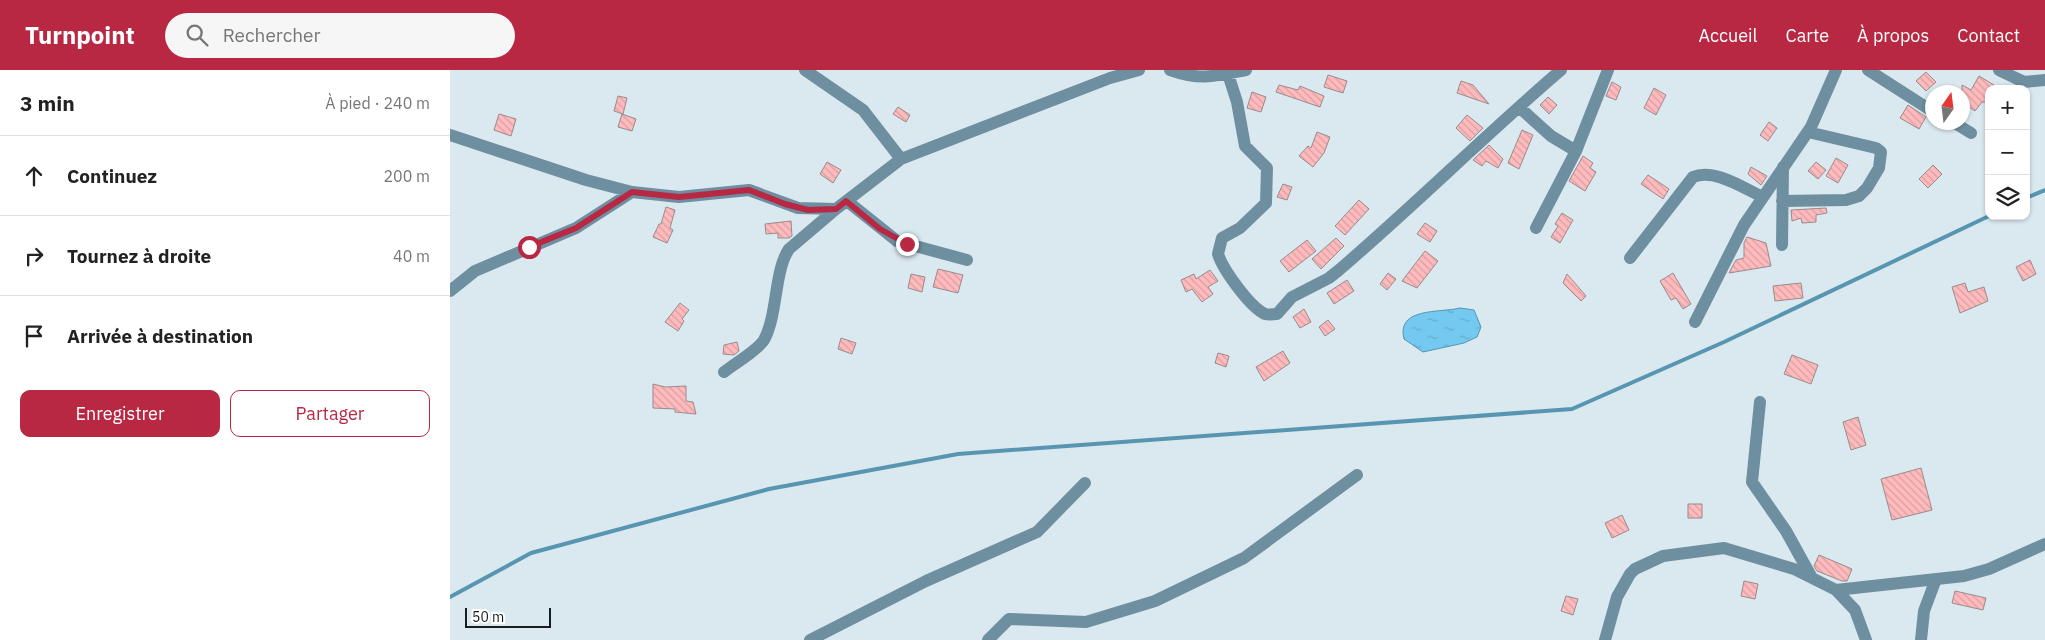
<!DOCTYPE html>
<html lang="fr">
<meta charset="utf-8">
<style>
body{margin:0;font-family:"IBM Plex Sans",sans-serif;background:#f6f6f6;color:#222}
.controls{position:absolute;right:15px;top:15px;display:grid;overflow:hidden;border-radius:10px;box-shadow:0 1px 4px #0004}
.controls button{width:45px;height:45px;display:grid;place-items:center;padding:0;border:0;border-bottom:1px solid #e0e0e0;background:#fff;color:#222;font:25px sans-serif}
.compass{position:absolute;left:1475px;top:15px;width:45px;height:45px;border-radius:50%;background:#fff;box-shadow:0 1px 4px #0004;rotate:14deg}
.scale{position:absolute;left:15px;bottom:12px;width:86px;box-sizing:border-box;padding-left:5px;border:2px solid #181d1f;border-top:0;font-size:14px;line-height:18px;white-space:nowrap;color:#181d1f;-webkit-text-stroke:4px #fff;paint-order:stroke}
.stop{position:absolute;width:15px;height:15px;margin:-11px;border:4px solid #b92843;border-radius:50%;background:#fff}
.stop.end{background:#b92843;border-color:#fff;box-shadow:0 1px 5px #0008}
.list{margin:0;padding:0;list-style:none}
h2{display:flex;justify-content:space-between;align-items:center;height:65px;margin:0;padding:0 20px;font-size:21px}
h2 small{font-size:16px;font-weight:400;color:#767676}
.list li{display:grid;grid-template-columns:32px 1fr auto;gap:15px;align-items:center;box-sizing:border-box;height:80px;padding:0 20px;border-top:1px solid #e0e0e0}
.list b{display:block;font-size:19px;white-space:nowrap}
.list em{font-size:16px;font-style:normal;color:#767676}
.actions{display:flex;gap:10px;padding:15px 20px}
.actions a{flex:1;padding:11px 0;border:1px solid #b92843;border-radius:10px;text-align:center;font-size:18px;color:#b92843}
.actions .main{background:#b92843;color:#fff}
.icon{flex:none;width:28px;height:28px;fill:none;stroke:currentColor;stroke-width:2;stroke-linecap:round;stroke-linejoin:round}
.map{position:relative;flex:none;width:1595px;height:570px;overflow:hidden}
header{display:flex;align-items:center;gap:30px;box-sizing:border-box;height:70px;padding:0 25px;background:#b92843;color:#fff}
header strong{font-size:24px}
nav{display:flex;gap:28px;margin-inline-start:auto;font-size:18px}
.search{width:350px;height:45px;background:#f6f6f6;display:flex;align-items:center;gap:12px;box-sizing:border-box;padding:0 18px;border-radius:28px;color:#767676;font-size:19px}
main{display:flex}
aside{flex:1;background:#fff}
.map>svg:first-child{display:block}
.water{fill:url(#water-ripples);stroke:#5895b1}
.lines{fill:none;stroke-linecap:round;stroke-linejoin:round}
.stream{stroke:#5895b1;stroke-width:4}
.building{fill:url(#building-back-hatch);stroke:#998b8b}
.street{stroke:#6e8fa0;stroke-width:12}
.route{stroke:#b92843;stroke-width:6}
</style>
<header>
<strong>Turnpoint</strong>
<div class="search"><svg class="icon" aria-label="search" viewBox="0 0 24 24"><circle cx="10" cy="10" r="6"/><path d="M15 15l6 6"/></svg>Rechercher</div>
<nav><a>Accueil</a><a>Carte</a><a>À propos</a><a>Contact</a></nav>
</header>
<main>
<aside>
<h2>3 min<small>À pied · 240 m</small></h2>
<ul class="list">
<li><svg class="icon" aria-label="ahead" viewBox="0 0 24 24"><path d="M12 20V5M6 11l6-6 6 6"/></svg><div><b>Continuez</b></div><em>200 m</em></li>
<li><svg class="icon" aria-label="right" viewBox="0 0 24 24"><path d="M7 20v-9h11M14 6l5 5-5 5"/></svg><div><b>Tournez à droite</b></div><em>40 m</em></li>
<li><svg class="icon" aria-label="arrive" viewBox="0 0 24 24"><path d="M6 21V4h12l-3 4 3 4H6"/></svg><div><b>Arrivée à destination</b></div></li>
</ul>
<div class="actions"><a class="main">Enregistrer</a><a>Partager</a></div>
</aside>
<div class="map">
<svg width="1595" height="570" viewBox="0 0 1595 570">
<defs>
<pattern id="water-ripples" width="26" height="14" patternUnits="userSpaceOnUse" patternTransform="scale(1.25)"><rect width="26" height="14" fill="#74c9f0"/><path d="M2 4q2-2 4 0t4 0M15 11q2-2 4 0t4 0" fill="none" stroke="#64accd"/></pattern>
<pattern id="building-back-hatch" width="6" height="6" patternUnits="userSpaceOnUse" patternTransform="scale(1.25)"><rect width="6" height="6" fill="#febabd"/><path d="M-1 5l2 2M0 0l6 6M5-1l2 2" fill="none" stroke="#d99fa2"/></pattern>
</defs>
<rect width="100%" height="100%" fill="#dae8ef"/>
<path class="water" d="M1010,238l14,2 7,17 -4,10 -13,6 -41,9 -19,-13c-8,-32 36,-26 56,-31z"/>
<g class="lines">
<path class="stream" d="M1576,128l19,-8
M0,527l81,-44 238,-64 189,-35 614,-45 152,-67 265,-126"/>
</g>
<path class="building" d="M1476,2l10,10 -10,9 -10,-10z
M878,5l19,6 -4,12 -19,-6z
M1529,6l15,9 -5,4v13h-7l-7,9 -13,-9v-17l9,5z
M1011,11l12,4 16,19 -32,-11z
M1162,12l9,5 -5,13 -10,-4z
M829,15l19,5 2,-4 24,10 -4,11 -44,-15z
M1204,18l12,7 -10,20 -12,-7z
M802,22l14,5 -5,15 -14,-4z
M168,26l9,2 -4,16 -9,-3z
M1098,27l9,8 -8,9 -9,-9z
M1458,35l18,12 -7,12 -19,-11z
M448,37l12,8 -4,7 -13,-8z
M49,44l17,5 -5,17 -17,-6z
M172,44l14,5 -4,12 -14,-4z
M1017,45l16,13 -13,13 -14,-13z
M1319,52l8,6 -9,13 -8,-6z
M1072,60l11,5 -14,34 -11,-6z
M867,62l13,5 -6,16 -11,14 -14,-11 9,-10 3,2z
M1039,75l14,14 -5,9 -12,-7 -4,5 -9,-6z
M1133,86l10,7 -3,5 6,4 -11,19 -16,-10z
M1386,88l12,7 -10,18 -12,-7z
M377,92l14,8 -8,13 -13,-9z
M1366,92l10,8 -8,9 -10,-8z
M1483,95l9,9 -14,14 -9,-9z
M1301,97l16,9 -6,9 -13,-11z
M1198,105l21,14 -6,10 -22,-15z
M833,114l9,3 -5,13 -10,-3z
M909,130l10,9 -24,26 -10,-9z
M216,137l9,3 -5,18 3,2 -6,13 -14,-6 6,-13h2z
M1376,138l1,5 -11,2v7l-14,1 -1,-5 -9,3 -1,-11z
M1112,143l11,7 -13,23 -9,-6 7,-11 -3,-2z
M341,151l1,15 -3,2h-11v-5l-12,1 -1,-10z
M975,153l12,8 -7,11 -13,-8z
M1297,167l19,6 5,23 -42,7 7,-13 8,-2v-15z
M886,168l8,8 -23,23 -9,-10z
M857,170l9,11 -27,21 -9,-11z
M975,181l13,10 -21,27 -15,-7z
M1580,190l6,14 -13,7 -7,-14z
M488,199l25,6 -5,18 -25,-6z
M760,200l8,11 -10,6 5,7 -11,8 -10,-13 -6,3 -5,-12 13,-6 2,5z
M938,203l8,6 -9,11 -7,-6z
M1223,203l18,31 -8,5 -7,-11 -5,2 -11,-19z
M461,204l14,3 -3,15 -14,-4z
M1117,204l19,22 -5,5 -18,-18z
M897,210l7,11 -20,13 -7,-11z
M1351,213l2,15 -28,3 -2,-15z
M1515,213l3,9 16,-5 4,14 -28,12 -8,-26z
M230,233l9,7 -7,9 2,2 -6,10 -13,-9z
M854,239l7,13 -11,6 -7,-11z
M878,250l7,9 -10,7 -6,-9z
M391,268l15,5 -4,11 -14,-5z
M287,272l2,9 -5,4 -11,-1 1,-9z
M833,281l7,12 -26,18 -8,-14z
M768,283l11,3 -3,11 -11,-4z
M1342,285l26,10 -7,19 -27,-10z
M203,314l12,3 21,-1v15l7,1 3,12 -21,-2v-3l-22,-1z
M1408,347l8,28 -15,5 -8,-28z
M1471,398l11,42 -40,10 -11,-41z
M1238,434h14v14h-14z
M1172,445l7,15 -17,8 -7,-15z
M1369,485l33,14 -5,12h-5l-25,-10 -3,-5z
M1294,511l14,3 -3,15 -14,-3z
M1505,521l31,7 -3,12 -31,-7z
M1116,526l12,3 -5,16 -12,-4z"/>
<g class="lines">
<path class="street" d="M355,0l58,40 38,49 209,-81 29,-8
M720,0c31,11 46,6 76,0
M1418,0l64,41
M1549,0l25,12 21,-2
M778,4l9,28 8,44 22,22 -1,35 -26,25 -18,10 -4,16c5,16 32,53 47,60 4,1 8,0 12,0l15,-17 37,-19 10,-8c76,-65 146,-135 222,-200
M1069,37l32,29 25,15
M1503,52l18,11
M0,65l136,45 46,12
M397,131l50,40 70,19
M1332,131l64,-1 13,-4 8,-8 12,-20 2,-16 -5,-4 -68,-16
M1086,158l40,-77 32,-81
M1332,175l1,-78
M1180,188l63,-81c21,-9 50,11 70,20
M0,221l25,-20 101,-43 56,-36 47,5 70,-7 49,18 38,1 65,-50
M1245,252l49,-97 67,-98 25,-57
M274,302c10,-8 34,-22 40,-32 14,-26 10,-69 25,-91l47,-40
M1310,332l-8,80 34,49 26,47
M1386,520l128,-14 25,-7 56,-25
M360,570l116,-59 111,-49 48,-49
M538,570l21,-21 77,3 69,-21 89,-43 113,-83
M1155,570l12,-43 13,-23 5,-5 28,-13 61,-8 70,21 42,21 19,20 11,30
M1471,570l3,-29 12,-32"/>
</g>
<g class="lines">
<path class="route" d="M79,177l47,-19 56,-36 47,5 70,-7 36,14 23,6 28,-1 10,-8 34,28 27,15"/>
</g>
</svg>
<div class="controls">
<button>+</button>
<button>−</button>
<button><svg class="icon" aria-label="layers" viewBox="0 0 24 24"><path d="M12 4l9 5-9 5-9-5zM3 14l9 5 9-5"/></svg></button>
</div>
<svg class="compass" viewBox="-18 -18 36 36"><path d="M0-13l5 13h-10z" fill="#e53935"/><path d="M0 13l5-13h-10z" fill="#767676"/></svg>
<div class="scale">50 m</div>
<div class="stop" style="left:79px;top:177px"></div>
<div class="stop end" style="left:457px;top:174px"></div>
</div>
</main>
